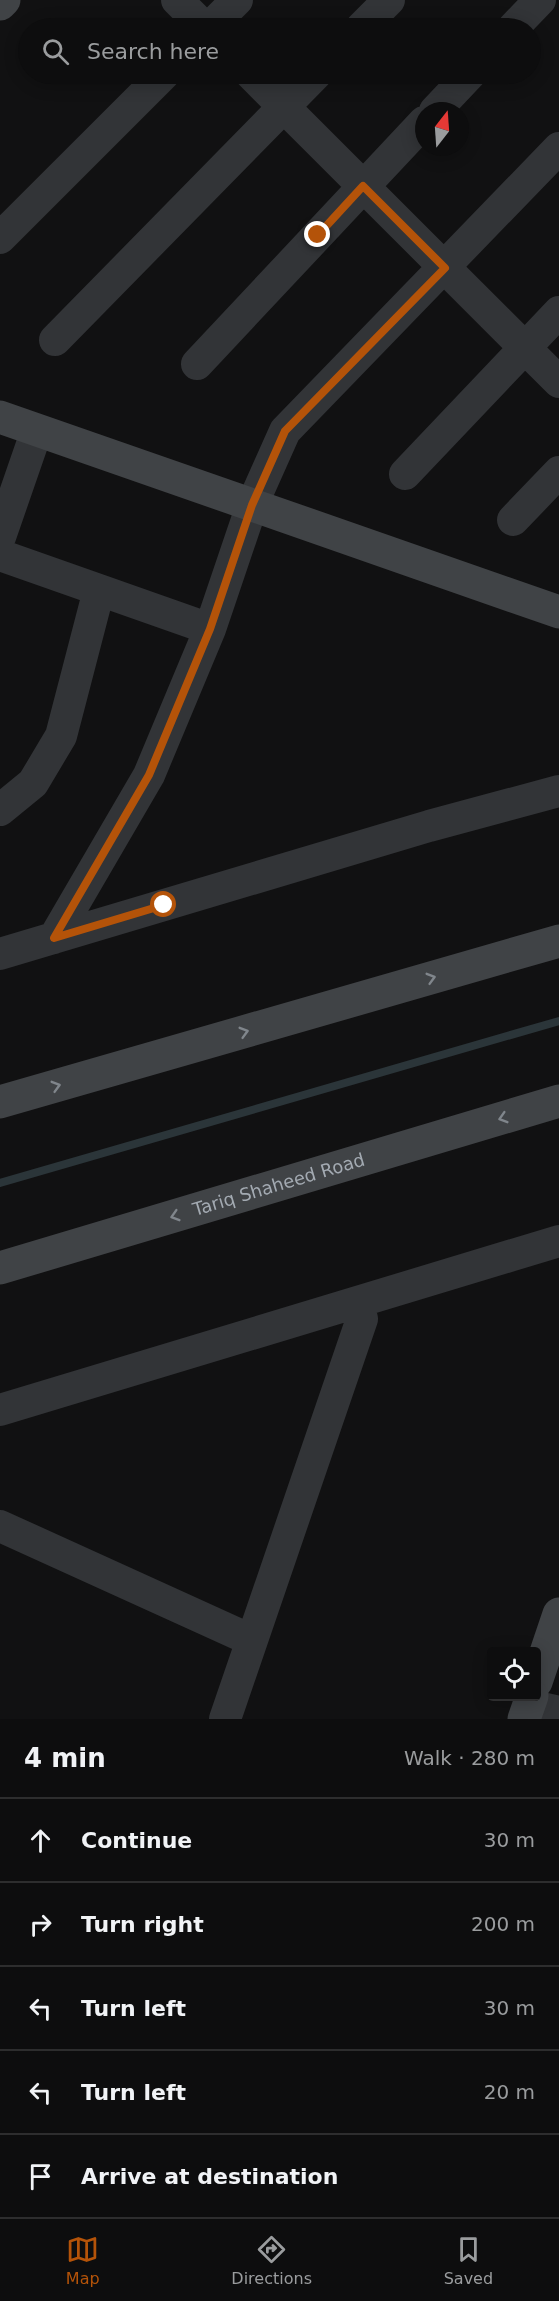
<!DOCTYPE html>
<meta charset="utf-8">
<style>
body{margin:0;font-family:"DejaVu Sans",sans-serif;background:#1b1b1c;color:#f1f3f6}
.controls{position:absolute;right:18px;bottom:18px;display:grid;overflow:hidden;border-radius:6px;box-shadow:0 3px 15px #0003}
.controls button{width:54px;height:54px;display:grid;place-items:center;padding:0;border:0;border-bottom:2px solid #2d2d2e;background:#0d0d0e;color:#f1f3f6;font:30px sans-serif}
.compass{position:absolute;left:415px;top:102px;width:54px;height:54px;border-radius:50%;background:#0d0d0e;box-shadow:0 3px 15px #0003;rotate:17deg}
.stop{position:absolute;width:18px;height:18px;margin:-14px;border:4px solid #b45309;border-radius:50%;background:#fff}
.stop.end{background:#b45309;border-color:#fff;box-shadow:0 2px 6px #0008}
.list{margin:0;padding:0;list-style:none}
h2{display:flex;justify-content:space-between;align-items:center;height:78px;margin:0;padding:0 24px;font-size:26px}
h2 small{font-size:20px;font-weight:400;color:#9a9c9e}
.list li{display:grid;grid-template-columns:39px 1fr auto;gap:18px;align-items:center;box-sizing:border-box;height:84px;padding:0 24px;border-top:2px solid #2d2d2e}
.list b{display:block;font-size:22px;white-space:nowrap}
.list em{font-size:20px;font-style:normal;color:#9a9c9e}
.icon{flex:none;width:33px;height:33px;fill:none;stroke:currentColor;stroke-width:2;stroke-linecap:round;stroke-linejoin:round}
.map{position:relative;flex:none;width:559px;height:1719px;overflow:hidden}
.search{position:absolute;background:#0d0d0e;box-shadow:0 3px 15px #0003;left:18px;right:18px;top:18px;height:66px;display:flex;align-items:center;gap:15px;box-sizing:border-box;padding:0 21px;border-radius:33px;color:#9a9c9e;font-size:22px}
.sheet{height:498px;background:#0d0d0e}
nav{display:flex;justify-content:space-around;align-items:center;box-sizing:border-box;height:84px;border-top:2px solid #2d2d2e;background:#0d0d0e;font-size:16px;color:#9a9c9e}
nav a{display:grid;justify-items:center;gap:3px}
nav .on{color:#b45309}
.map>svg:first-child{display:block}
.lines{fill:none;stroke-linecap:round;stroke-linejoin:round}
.stream{stroke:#2b3539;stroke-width:8}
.street{stroke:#323437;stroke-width:32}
.secondary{stroke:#404346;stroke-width:33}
.oneway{stroke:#80868c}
.route{stroke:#b45309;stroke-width:8}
.labels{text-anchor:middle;stroke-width:4.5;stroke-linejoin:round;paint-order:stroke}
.street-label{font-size:18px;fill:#a3aab2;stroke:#0c0c0d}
</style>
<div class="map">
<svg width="559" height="1719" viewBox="0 0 559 1719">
<rect width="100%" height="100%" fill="#111112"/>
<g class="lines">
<path class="stream" d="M0,1183l559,-162"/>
<path class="street" d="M177,0l28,28
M209,28l28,-28
M361,28l28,-28
M513,28l27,-28
M251,74l308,308
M435,111l35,-37
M0,238l164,-164
M55,340l261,-266
M197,364l227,-242
M405,474l154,-162
M513,520l46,-48
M0,537l37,-107
M0,555l210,74
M0,810l33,-27 28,-47 38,-146
M54,938l95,-163 61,-146 42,-124 33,-74 274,-283
M0,954l429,-128 130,-35
M0,1410l559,-169
M0,1526l251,114
M529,1705l30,7
M225,1719l137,-400 -4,-16"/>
<g class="secondary">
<path d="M0,4l4,-4"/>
<path d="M0,417l559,195"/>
<path d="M0,1102l559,-161"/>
<path id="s1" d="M0,1268l559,-167"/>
<path d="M536,1682l23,-68"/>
<path d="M524,1719l8,-23"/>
</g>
</g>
<defs><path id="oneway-chevron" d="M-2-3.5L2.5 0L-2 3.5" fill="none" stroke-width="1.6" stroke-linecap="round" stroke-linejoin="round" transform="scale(1.5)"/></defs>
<g class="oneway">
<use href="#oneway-chevron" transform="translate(431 978) rotate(-16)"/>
<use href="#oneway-chevron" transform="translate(244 1032) rotate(-16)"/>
<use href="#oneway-chevron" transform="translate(56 1086) rotate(-16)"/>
<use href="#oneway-chevron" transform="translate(503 1118) rotate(163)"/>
<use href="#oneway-chevron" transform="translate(175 1216) rotate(163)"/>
</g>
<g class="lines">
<path class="route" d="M164,905l-110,33 95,-163 61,-146 42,-124 33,-74 160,-163 -82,-82 -45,49"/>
</g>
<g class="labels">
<g class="street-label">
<text dy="6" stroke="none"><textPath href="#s1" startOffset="291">Tariq Shaheed Road</textPath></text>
</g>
</g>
</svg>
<div class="controls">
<button><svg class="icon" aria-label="locate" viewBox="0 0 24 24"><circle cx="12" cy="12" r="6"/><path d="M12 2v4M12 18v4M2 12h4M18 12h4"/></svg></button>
</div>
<svg class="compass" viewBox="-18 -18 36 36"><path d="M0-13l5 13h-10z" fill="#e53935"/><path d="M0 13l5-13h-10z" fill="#9a9c9e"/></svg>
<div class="stop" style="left:164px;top:905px"></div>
<div class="stop end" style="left:318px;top:235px"></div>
<div class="search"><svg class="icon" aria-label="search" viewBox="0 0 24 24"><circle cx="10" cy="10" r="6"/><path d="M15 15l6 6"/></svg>Search here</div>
</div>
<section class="sheet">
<h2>4 min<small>Walk · 280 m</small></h2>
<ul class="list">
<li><svg class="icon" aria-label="ahead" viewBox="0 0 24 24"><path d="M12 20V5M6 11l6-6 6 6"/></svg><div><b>Continue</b></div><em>30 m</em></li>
<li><svg class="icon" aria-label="right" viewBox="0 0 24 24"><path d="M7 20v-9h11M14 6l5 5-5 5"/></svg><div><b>Turn right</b></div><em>200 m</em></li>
<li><svg class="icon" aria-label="left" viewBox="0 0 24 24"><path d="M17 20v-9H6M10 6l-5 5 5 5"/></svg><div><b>Turn left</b></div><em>30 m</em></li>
<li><svg class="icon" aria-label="left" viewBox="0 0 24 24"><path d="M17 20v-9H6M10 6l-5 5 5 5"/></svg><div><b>Turn left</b></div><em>20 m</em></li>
<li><svg class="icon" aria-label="arrive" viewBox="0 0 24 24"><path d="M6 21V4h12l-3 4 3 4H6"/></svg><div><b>Arrive at destination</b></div></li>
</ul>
</section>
<nav>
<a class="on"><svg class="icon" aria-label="map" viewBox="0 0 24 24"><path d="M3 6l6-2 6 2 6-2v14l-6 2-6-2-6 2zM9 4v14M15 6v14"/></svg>Map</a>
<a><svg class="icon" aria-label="directions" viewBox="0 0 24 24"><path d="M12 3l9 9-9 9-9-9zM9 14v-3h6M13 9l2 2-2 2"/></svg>Directions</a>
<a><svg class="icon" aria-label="saved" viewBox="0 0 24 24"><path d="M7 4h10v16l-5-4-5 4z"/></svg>Saved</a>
</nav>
